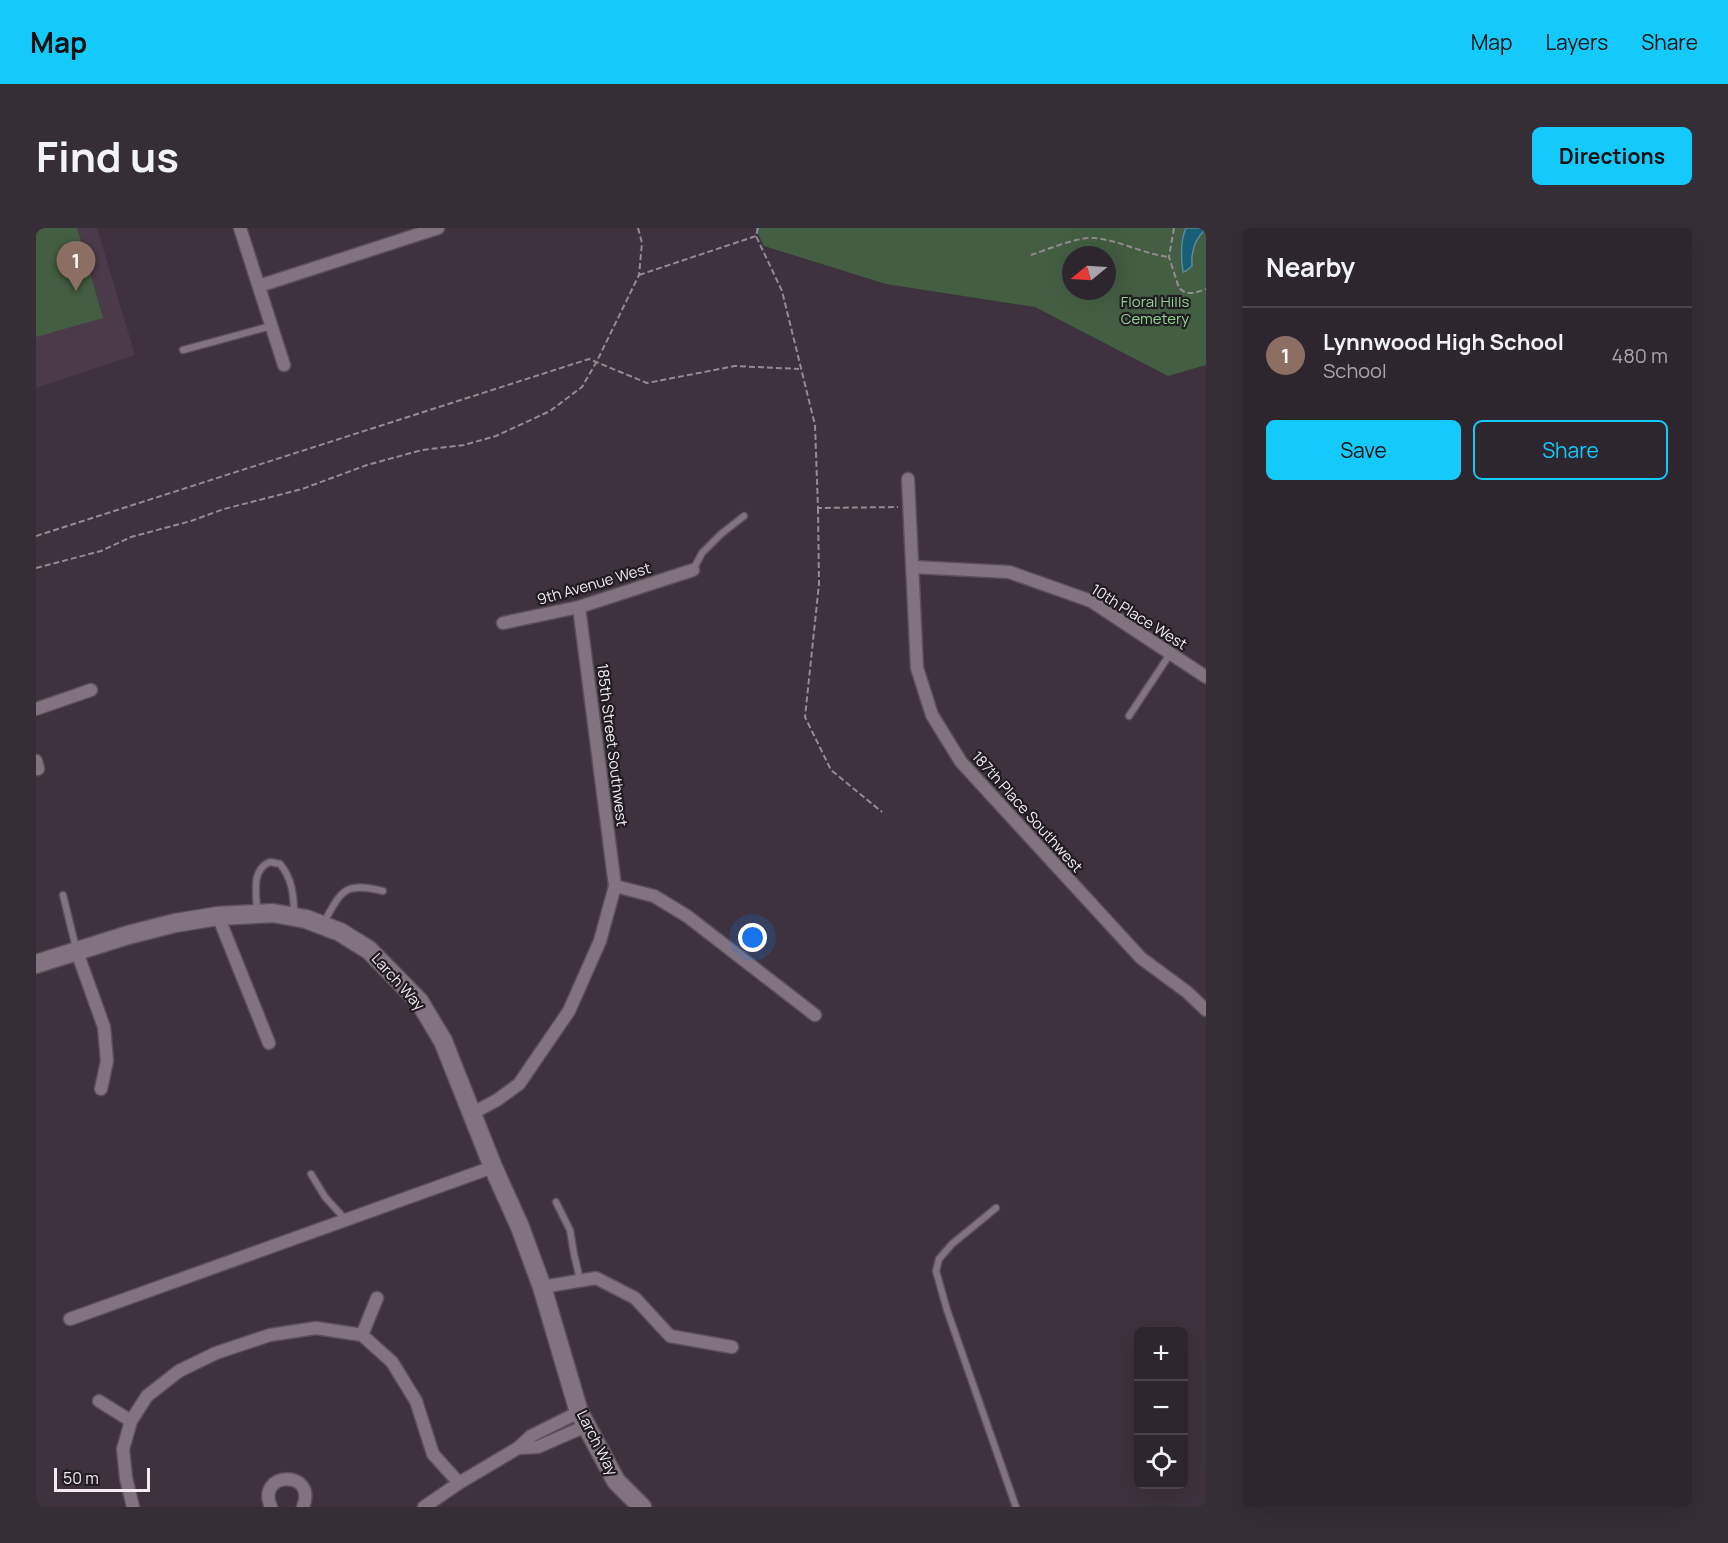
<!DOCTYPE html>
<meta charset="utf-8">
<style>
body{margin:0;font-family:Manrope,sans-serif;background:#362e36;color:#f1f3f6}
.controls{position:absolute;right:18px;bottom:18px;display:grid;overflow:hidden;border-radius:9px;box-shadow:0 6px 24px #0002}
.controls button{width:54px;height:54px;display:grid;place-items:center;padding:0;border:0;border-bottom:2px solid #49434a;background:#2e262e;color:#f1f3f6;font:30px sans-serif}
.compass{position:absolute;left:1026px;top:18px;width:54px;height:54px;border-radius:50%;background:#2e262e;box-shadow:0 6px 24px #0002;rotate:252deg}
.scale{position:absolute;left:18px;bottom:15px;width:96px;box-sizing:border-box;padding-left:6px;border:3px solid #f2ebf2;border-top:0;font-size:16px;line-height:21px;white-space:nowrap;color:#f2ebf2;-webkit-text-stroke:4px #211c21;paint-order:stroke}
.you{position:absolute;left:717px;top:710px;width:21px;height:21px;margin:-15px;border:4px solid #fff;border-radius:50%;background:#1a73e8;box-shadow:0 0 0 9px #1a73e833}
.badge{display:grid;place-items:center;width:39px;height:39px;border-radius:50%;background:#14cafb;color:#fff;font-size:20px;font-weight:700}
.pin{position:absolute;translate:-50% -50px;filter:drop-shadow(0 2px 3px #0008)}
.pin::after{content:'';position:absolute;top:32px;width:21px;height:18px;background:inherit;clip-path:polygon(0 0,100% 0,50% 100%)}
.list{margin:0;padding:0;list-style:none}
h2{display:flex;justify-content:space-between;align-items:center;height:78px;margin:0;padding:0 24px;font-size:26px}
h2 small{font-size:20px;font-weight:400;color:#a7a5aa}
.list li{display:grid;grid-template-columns:39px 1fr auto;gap:18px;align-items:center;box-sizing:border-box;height:96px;padding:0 24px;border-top:2px solid #49434a}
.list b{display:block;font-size:22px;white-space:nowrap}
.list p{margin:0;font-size:20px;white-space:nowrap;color:#a7a5aa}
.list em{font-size:20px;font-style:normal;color:#a7a5aa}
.actions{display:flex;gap:12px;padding:18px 24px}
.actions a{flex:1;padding:14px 0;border:2px solid #14cafb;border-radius:9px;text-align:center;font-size:21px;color:#14cafb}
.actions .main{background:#14cafb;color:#111}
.icon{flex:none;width:33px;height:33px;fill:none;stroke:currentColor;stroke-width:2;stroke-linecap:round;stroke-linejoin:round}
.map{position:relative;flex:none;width:1170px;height:1279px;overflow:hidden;border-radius:9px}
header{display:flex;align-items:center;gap:36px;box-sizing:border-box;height:84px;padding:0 30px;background:#14cafb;color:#111}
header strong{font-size:28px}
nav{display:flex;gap:33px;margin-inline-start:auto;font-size:21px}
.intro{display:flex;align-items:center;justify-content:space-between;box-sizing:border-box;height:144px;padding:0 36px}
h1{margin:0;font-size:42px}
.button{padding:15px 27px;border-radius:9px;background:#14cafb;color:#111;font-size:21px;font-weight:700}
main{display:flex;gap:36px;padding:0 36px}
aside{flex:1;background:#2e262e;border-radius:9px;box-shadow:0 6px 24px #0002}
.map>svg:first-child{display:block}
.built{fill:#4b3b4a}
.green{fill:#435e43;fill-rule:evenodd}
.water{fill:#175f76;stroke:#59899b;stroke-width:1.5}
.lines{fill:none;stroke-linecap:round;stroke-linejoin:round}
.lane-casing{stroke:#5a505a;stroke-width:9}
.street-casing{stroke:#5a505a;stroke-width:15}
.secondary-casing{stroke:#5a505a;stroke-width:21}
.path{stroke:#948b94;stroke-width:2;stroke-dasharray:6 3;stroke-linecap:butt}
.lane{stroke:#817480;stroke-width:6}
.street{stroke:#817480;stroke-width:12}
.secondary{stroke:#817480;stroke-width:18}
.labels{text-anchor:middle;stroke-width:4.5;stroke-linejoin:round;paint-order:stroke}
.park-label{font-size:15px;fill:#94d395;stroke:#211c21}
.street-label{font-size:15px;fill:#f2ebf2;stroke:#211c21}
</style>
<header>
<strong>Map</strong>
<nav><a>Map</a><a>Layers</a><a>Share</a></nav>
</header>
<div class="intro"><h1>Find us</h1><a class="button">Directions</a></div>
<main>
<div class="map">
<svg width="1170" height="1279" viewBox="0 0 1170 1279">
<rect width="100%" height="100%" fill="#3d323d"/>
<path class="built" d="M0,0h61l38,127 -99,33z"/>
<path class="green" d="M0,0h41l26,90 -67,19z
M719,0h451v137l-38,11 -133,-69 -149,-23 -122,-38zM1035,27h36v36h-36z"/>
<path class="water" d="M1150,0h20v1c-12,10 -15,23 -14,37l-6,5 -3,1c-2,-14 -3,-31 3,-44z"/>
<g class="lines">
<g class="lane-casing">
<path id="lane" d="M147,122l88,-24
M657,342l9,-17 19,-19 23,-18
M1093,488l41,-62
M27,667l13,53
M221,685c0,-18 -7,-43 13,-51l10,2c12,14 14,32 14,50
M288,694c18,-32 20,-40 59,-31
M275,946l14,23 20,22
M520,974l14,28 4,24 6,26
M960,980l-44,36 -13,15 -3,12 11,39 69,197"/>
</g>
<g class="street-casing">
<path id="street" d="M204,0l44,137
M223,58l179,-58
M872,251l9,189 15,47 29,47 180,196 46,34 19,18
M877,339l96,5 82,29 115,76
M467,395l76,-16 114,-37
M0,481l55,-19
M0,533l2,8
M579,658l39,10 33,20 128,99
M182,688l51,127
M41,724l27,75 3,34 -6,28
M435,886l26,-14 22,-16 50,-73 31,-70 15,-55 -36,-279
M506,1059l54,-9 39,20 35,38 62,11
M341,1070l-15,37 30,27 24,39 17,53 26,29
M34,1091l423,-152
M63,1173l32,20
M482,1220l20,-1 48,-21
M97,1279l-7,-29 -3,-29 8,-28 16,-25 32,-25 37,-18 54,-18 46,-7 46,7
M235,1279c-16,-36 47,-38 32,0
M388,1279l35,-24 59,-35 13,-12 48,-24"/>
</g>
<g class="secondary-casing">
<path id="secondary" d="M0,736l92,-29 47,-12 43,-7 55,-3 33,6 34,13 29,18 50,51 24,40 50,126 27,60 22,60 37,125 37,69 26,26"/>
</g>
<path class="path" d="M722,0l-2,8 26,55 33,134 3,83 80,-1
M1138,0l-5,29 10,31 7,5h8l12,-4
M995,27c18,-6 45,-18 64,-17 26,3 49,16 74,19
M603,47l117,-39
M782,280l1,76 -14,133 26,53 51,42
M0,308l553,-177 58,24 88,-17 64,3
M0,340l65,-17 30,-14 60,-16 33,-12 78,-20 65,-24 55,-15 42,-5 32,-9 54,-25 32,-24 15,-26 42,-86 3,-32 -4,-15"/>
<use href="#lane" class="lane"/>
<use href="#street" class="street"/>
<use href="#secondary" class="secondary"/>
</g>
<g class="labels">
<g class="park-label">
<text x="1119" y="79">Floral Hills<tspan x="1119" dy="17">Cemetery</tspan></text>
</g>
<g class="street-label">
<text transform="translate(558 356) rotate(-16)" y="5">9th Avenue West</text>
<text transform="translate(1103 389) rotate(32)" y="5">10th Place West</text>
<text transform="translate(576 517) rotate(83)" y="5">185th Street Southwest</text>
<text transform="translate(991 584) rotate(48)" y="5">187th Place Southwest</text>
<text transform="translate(362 754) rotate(48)" y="5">Larch Way</text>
<text transform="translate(561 1215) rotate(63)" y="5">Larch Way</text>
</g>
</g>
</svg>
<div class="controls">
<button>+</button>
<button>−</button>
<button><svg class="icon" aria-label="locate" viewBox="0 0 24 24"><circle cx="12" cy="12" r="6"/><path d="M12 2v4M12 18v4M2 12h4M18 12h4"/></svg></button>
</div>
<svg class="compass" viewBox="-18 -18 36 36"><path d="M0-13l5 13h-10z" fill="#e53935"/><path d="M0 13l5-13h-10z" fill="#a7a5aa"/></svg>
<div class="scale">50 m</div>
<div class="you"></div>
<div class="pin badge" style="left:40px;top:63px;background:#8d6e63">1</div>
</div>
<aside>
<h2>Nearby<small></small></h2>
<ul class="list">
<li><span class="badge" style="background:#8d6e63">1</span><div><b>Lynnwood High School</b><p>School</p></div><em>480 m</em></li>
</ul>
<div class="actions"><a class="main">Save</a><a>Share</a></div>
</aside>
</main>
